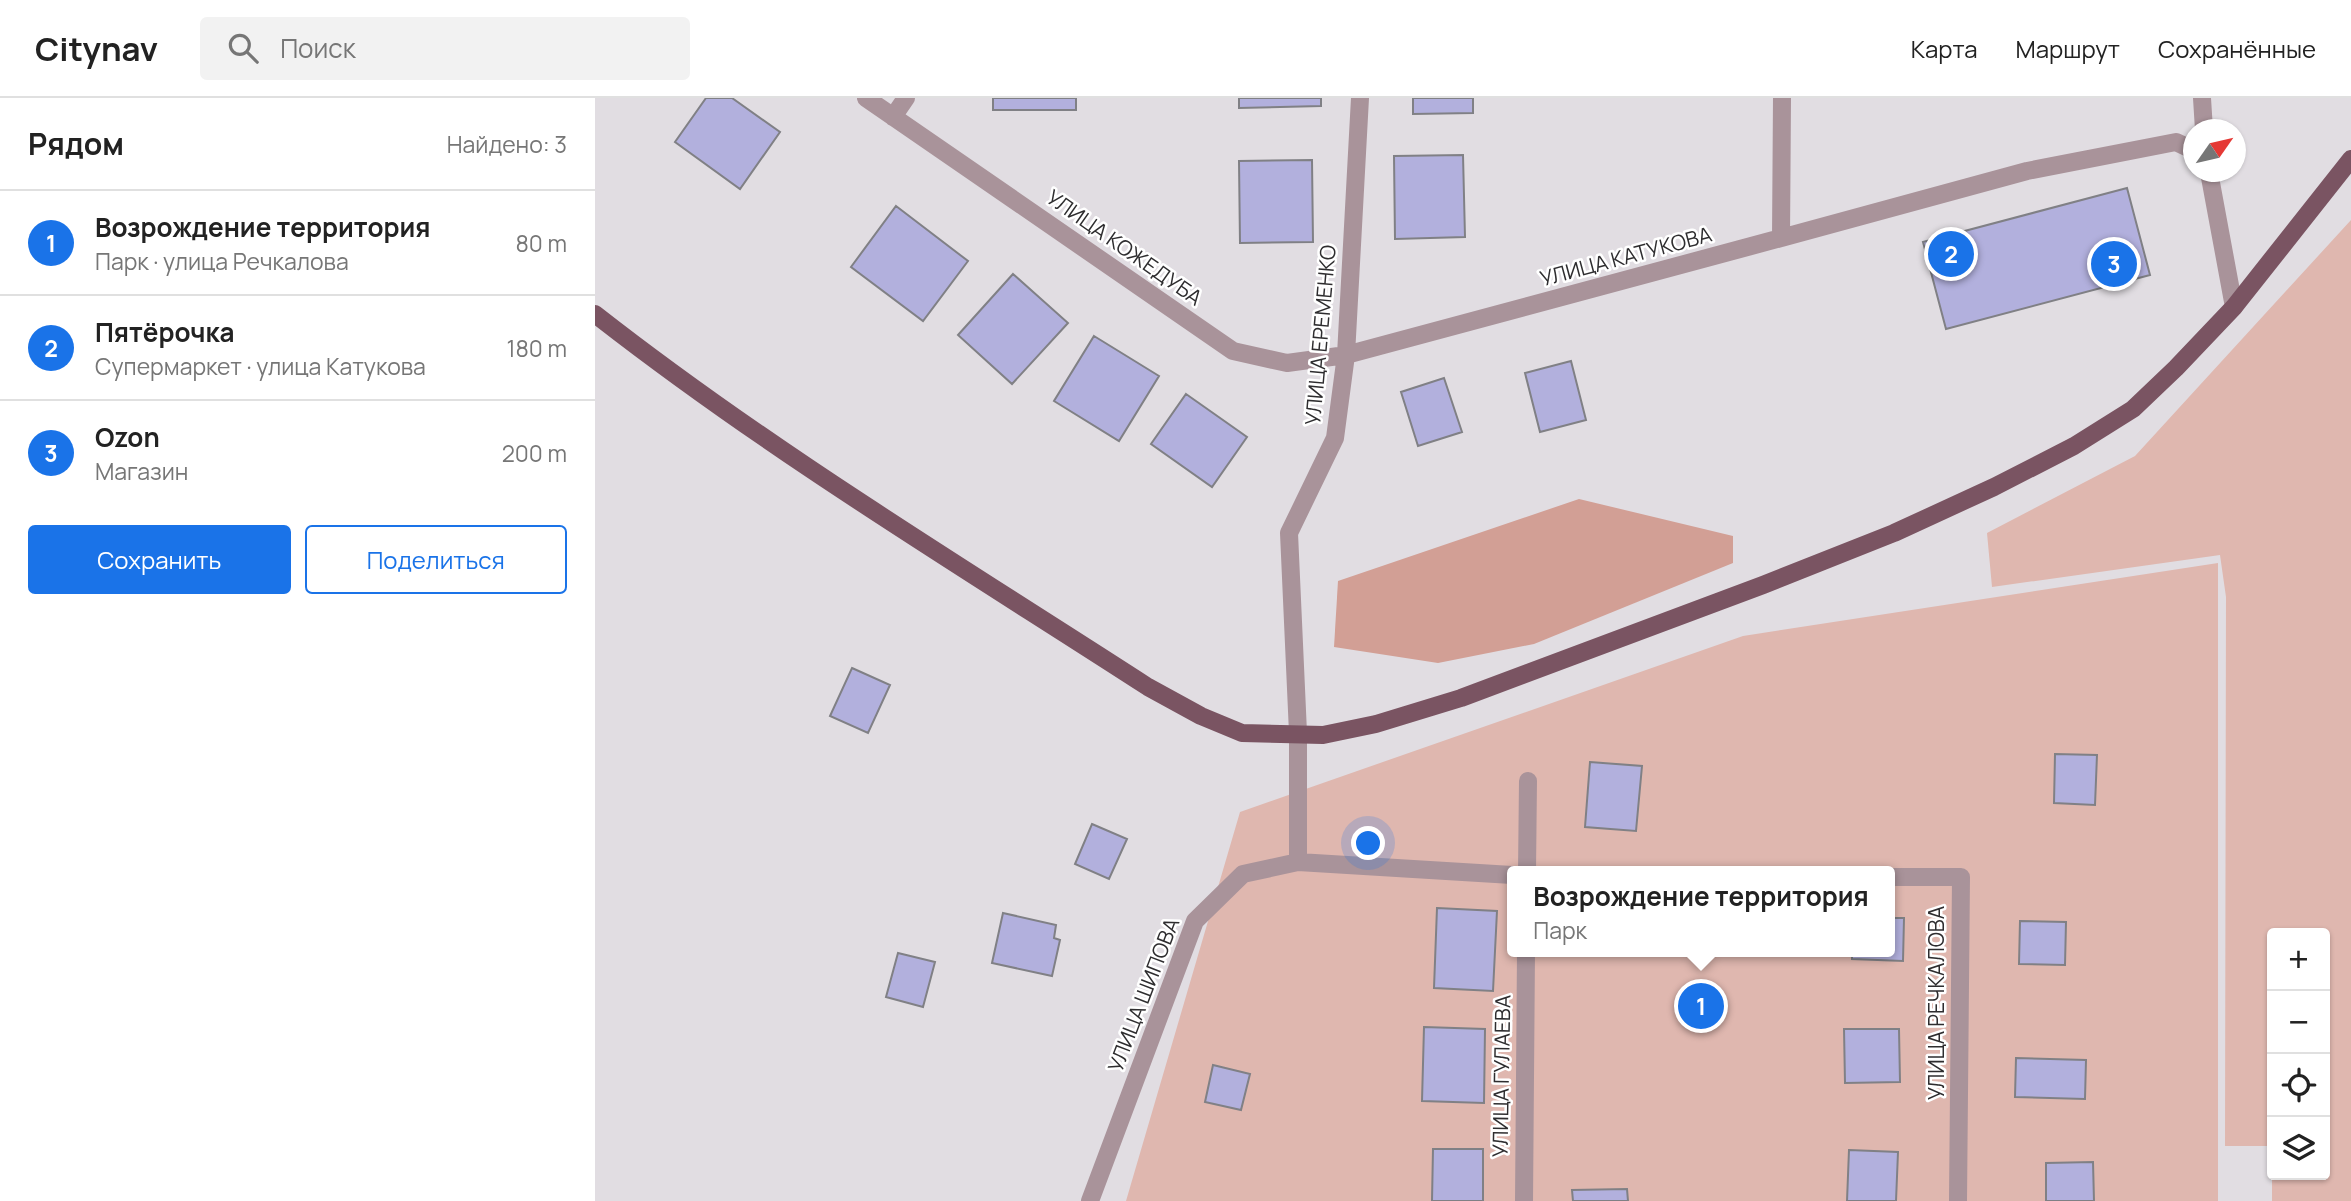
<!DOCTYPE html>
<html lang="ru">
<meta charset="utf-8">
<style>
body{margin:0;font-family:Manrope,sans-serif;background:#f2f2f2;color:#222}
.controls{position:absolute;right:21px;bottom:21px;display:grid;overflow:hidden;border-radius:7px;box-shadow:0 2px 5px #0004}
.controls button{width:63px;height:63px;display:grid;place-items:center;padding:0;border:0;border-bottom:2px solid #e0e0e0;background:#fff;color:#222;font:35px sans-serif}
.compass{position:absolute;left:1588px;top:21px;width:63px;height:63px;border-radius:50%;background:#fff;box-shadow:0 2px 5px #0004;rotate:56deg}
.you{position:absolute;left:774px;top:746px;width:24px;height:24px;margin:-18px;border:5px solid #fff;border-radius:50%;background:#1a73e8;box-shadow:0 0 0 10px #1a73e833}
.badge{display:grid;place-items:center;width:46px;height:46px;border-radius:50%;background:#1a73e8;color:#fff;font-size:23px;font-weight:700}
.pin{position:absolute;translate:-50% -50%;border:4px solid #fff;box-shadow:0 2px 7px #0006}
.popup{position:absolute;left:912px;top:768px;width:388px;height:91px;box-sizing:border-box;display:grid;place-content:center;border-radius:7px;background:#fff;filter:drop-shadow(0 2px 5px #0005);font-size:23px;white-space:nowrap;color:#767676}
.popup b{font-size:26px;color:#222}
.popup::after{content:'';position:absolute;left:50%;top:100%;margin-left:-14px;border:14px solid transparent;border-top-color:#fff}
.list{margin:0;padding:0;list-style:none}
h2{display:flex;justify-content:space-between;align-items:center;height:91px;margin:0;padding:0 28px;font-size:30px}
h2 small{font-size:23px;font-weight:400;color:#767676}
.list li{display:grid;grid-template-columns:46px 1fr auto;gap:21px;align-items:center;box-sizing:border-box;height:105px;padding:0 28px;border-top:2px solid #e0e0e0}
.list b{display:block;font-size:26px;white-space:nowrap}
.list p{margin:0;font-size:23px;white-space:nowrap;color:#767676}
.list em{font-size:23px;font-style:normal;color:#767676}
.actions{display:flex;gap:14px;padding:21px 28px}
.actions a{flex:1;padding:16px 0;border:2px solid #1a73e8;border-radius:7px;text-align:center;font-size:24px;color:#1a73e8}
.actions .main{background:#1a73e8;color:#fff}
.icon{flex:none;width:38px;height:38px;fill:none;stroke:currentColor;stroke-width:2;stroke-linecap:round;stroke-linejoin:round}
.map{position:relative;flex:none;width:1756px;height:1103px;overflow:hidden}
header{display:flex;align-items:center;gap:42px;box-sizing:border-box;height:98px;padding:0 35px;background:#fff;border-bottom:2px solid #e0e0e0}
header strong{font-size:33px}
nav{display:flex;gap:38px;margin-inline-start:auto;font-size:24px}
.search{width:490px;height:63px;background:#f2f2f2;display:flex;align-items:center;gap:18px;box-sizing:border-box;padding:0 24px;border-radius:7px;color:#767676;font-size:26px}
main{display:flex}
aside{flex:1;background:#fff}
.map>svg:first-child{display:block}
.green{fill:#dfb7af;fill-rule:evenodd}
.forest{fill:#d29f95}
.building{fill:#b2b0dd;stroke:#808085;stroke-width:2}
.lines{fill:none;stroke-linecap:round;stroke-linejoin:round}
.minor{stroke:#a9939a;stroke-width:18}
.major{stroke:#7a5462;stroke-width:18}
.labels{text-anchor:middle;stroke-width:5;stroke-linejoin:round;paint-order:stroke}
.street-label{font-size:21px;fill:#2e2d2f;stroke:#fff}
</style>
<header>
<strong>Citynav</strong>
<div class="search"><svg class="icon" aria-label="search" viewBox="0 0 24 24"><circle cx="10" cy="10" r="6"/><path d="M15 15l6 6"/></svg>Поиск</div>
<nav><a>Карта</a><a>Маршрут</a><a>Сохранённые</a></nav>
</header>
<main>
<aside>
<h2>Рядом<small>Найдено: 3</small></h2>
<ul class="list">
<li><span class="badge">1</span><div><b>Возрождение территория</b><p>Парк · улица Речкалова</p></div><em>80 m</em></li>
<li><span class="badge">2</span><div><b>Пятёрочка</b><p>Супермаркет · улица Катукова</p></div><em>180 m</em></li>
<li><span class="badge">3</span><div><b>Ozon</b><p>Магазин</p></div><em>200 m</em></li>
</ul>
<div class="actions"><a class="main">Сохранить</a><a>Поделиться</a></div>
</aside>
<div class="map">
<svg width="1756" height="1103" viewBox="0 0 1756 1103">
<rect width="100%" height="100%" fill="#e1dde2"/>
<path class="green" d="M1756,122v981h-79v-55h-47l1,-549 -6,-42 -228,32 -5,-54 148,-77zM1677,835h53v242h-53z
M1623,465v638h-1092l114,-389 503,-176zM917,773h378v81h-378z"/>
<path class="forest" d="M984,401l154,37v27l-199,81 -96,19 -104,-16 4,-66z"/>
<path class="building" d="M111,0h26l48,34 -40,57 -65,-47z
M398,0h83v12h-83z
M644,0h82v8l-82,2z
M818,0h60v15l-60,1z
M868,57l2,82 -70,2 -1,-83z
M717,62l1,82 -73,1 -1,-82z
M1532,90l23,87 -204,54 -23,-87z
M301,108l72,55 -45,60 -72,-54z
M418,176l55,49 -56,61 -54,-49z
M499,238l65,40 -40,65 -65,-40z
M976,263l15,59 -46,12 -15,-59z
M849,280l18,54 -44,14 -17,-54z
M591,296l61,43 -35,50 -61,-43z
M257,570l38,17 -22,48 -38,-17z
M1460,656l42,1 -2,50 -41,-2z
M995,664l52,4 -6,65 -51,-4z
M497,726l35,15 -18,40 -34,-15z
M842,810l60,3 -4,80 -59,-3z
M408,815l53,12 -2,13 6,2 -8,36 -60,-13z
M1295,820h14l-1,43 -51,-2v-7h38z
M1425,823l46,1 -1,43 -46,-1z
M303,855l37,9 -12,45 -37,-10z
M829,929l61,2 -1,74 -62,-2z
M1249,931h55l1,53 -55,1z
M1421,960l70,2 -1,39 -70,-2z
M618,967l37,9 -9,36 -36,-8z
M838,1051h50v52h-51z
M1254,1052l49,2 -2,49h-49z
M1498,1064l1,39h-48v-38z
M1032,1091l1,12h-55l-1,-11z"/>
<g class="lines">
<path class="minor" d="M271,0l367,253 54,12 59,-8 435,-117 1,-140
M765,0l-14,257 -11,83 -46,95 9,200v129l214,13
M1607,0l2,32
M298,19l13,-19
M1614,74l25,135
M1186,140l246,-67 149,-29 17,8
M932,773l1,-90
M1295,779h71l-3,324
M495,1103l105,-280 48,-47 55,-12
M929,1103l2,-249"/>
<path class="major" d="M0,216c175,137 366,252 553,373l53,29 41,17 81,2 53,-11 85,-26 302,-113 131,-52 100,-46 80,-41 59,-37 43,-41 58,-61 117,-148"/>
</g>
<g class="labels">
<g class="street-label">
<text transform="translate(529 150) rotate(35)" y="7">УЛИЦА КОЖЕДУБА</text>
<text transform="translate(1031 159) rotate(-15)" y="7">УЛИЦА КАТУКОВА</text>
<text transform="translate(726 237) rotate(-85)" y="7">УЛИЦА ЕРЕМЕНКО</text>
<text transform="translate(549 897) rotate(-69)" y="7">УЛИЦА ШИПОВА</text>
<text transform="translate(1342 905) rotate(-90)" y="7">УЛИЦА РЕЧКАЛОВА</text>
<text transform="translate(907 978) rotate(-89)" y="7">УЛИЦА ГУЛАЕВА</text>
</g>
</g>
</svg>
<div class="controls">
<button>+</button>
<button>−</button>
<button><svg class="icon" aria-label="locate" viewBox="0 0 24 24"><circle cx="12" cy="12" r="6"/><path d="M12 2v4M12 18v4M2 12h4M18 12h4"/></svg></button>
<button><svg class="icon" aria-label="layers" viewBox="0 0 24 24"><path d="M12 4l9 5-9 5-9-5zM3 14l9 5 9-5"/></svg></button>
</div>
<svg class="compass" viewBox="-18 -18 36 36"><path d="M0-13l5 13h-10z" fill="#e53935"/><path d="M0 13l5-13h-10z" fill="#767676"/></svg>
<div class="you"></div>
<div class="pin badge" style="left:1106px;top:908px">1</div>
<div class="popup"><b>Возрождение территория</b>Парк</div>
<div class="pin badge" style="left:1356px;top:156px">2</div>
<div class="pin badge" style="left:1519px;top:166px">3</div>
</div>
</main>
